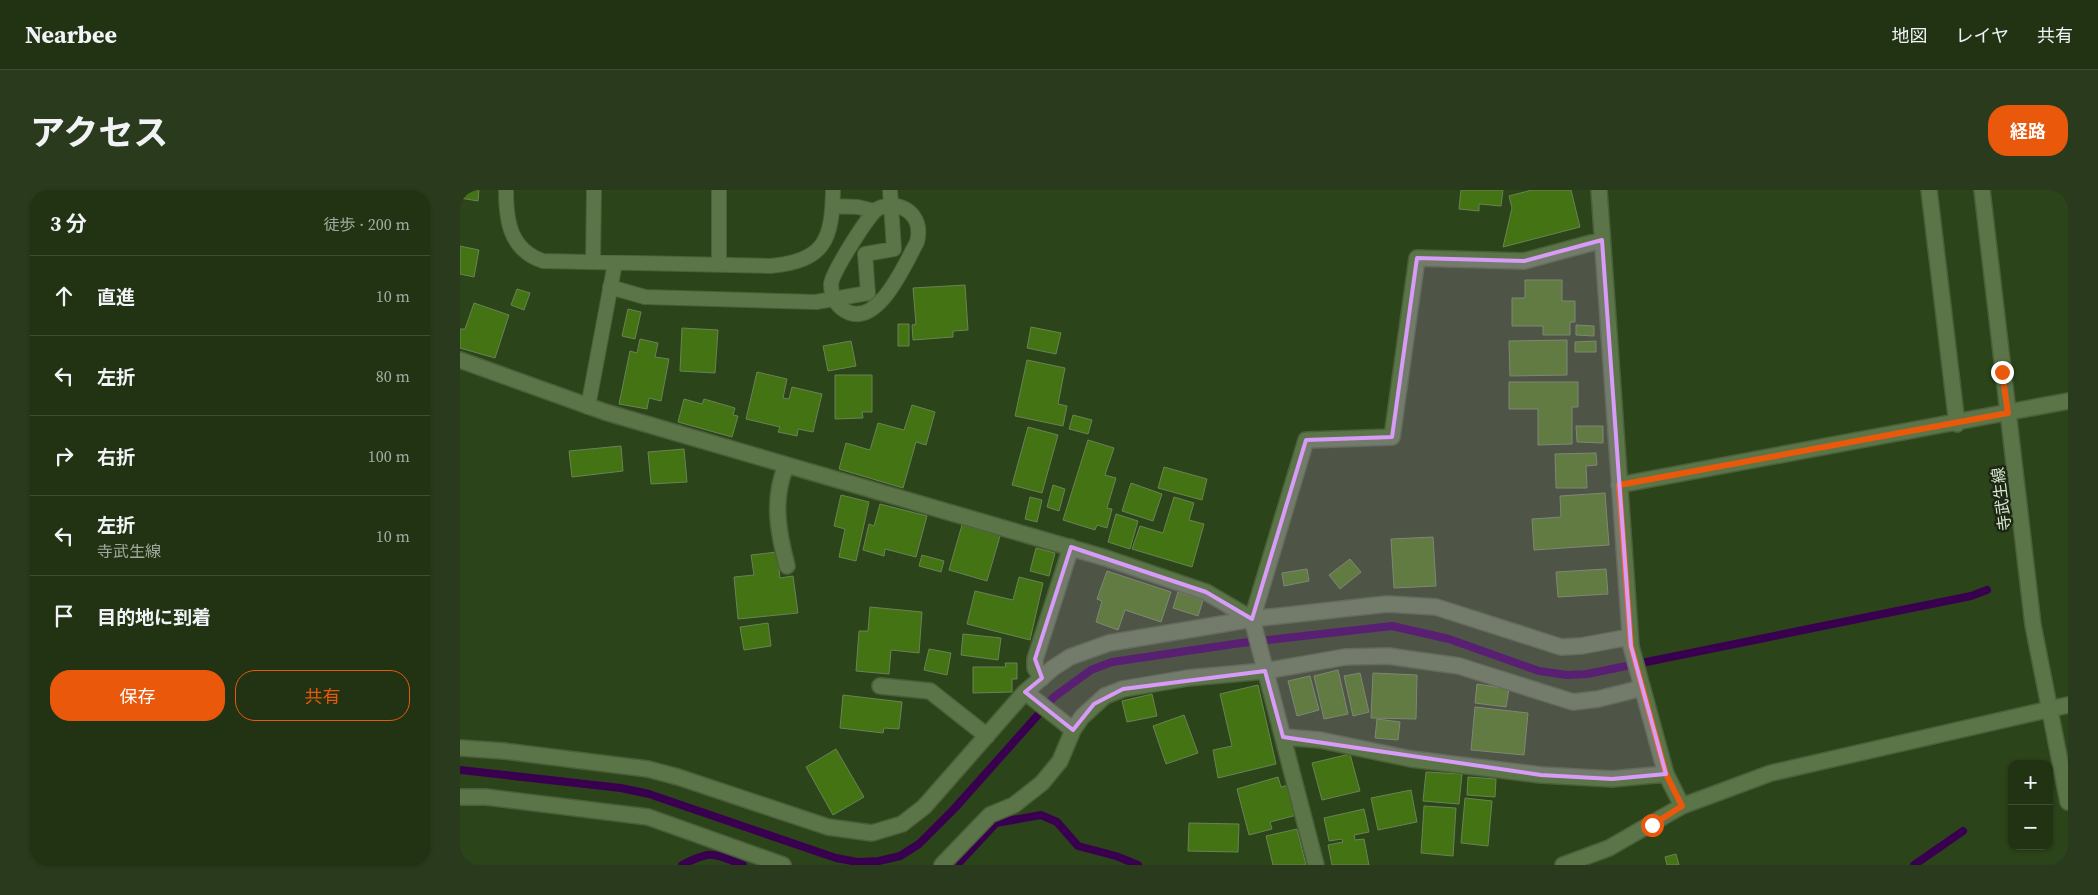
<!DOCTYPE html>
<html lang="ja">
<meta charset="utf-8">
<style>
body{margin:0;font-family:"Source Serif 4","Noto Sans JP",serif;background:#293b1c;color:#f1f3f6}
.controls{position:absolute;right:15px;bottom:15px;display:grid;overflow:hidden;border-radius:10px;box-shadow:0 1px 4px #0004}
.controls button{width:45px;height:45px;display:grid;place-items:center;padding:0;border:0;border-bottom:1px solid #3e4e33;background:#213313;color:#f1f3f6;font:25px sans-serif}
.stop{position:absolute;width:15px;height:15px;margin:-11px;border:4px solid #ea580c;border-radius:50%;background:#fff}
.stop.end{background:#ea580c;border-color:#fff;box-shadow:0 1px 5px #0008}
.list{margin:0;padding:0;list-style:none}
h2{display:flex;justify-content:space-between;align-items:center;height:65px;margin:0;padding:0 20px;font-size:21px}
h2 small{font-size:16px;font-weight:400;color:#a2aaa0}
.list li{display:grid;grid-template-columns:32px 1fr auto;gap:15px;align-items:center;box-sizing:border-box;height:80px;padding:0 20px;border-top:1px solid #3e4e33}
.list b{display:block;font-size:19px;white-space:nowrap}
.list p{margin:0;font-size:16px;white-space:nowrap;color:#a2aaa0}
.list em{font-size:16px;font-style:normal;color:#a2aaa0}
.actions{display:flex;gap:10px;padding:15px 20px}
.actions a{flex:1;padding:11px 0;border:1px solid #ea580c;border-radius:20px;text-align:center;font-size:18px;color:#ea580c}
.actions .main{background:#ea580c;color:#fff}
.icon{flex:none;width:28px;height:28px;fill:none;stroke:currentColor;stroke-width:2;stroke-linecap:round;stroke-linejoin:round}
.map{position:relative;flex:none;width:1608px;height:675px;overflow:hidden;border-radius:20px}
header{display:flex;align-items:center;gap:30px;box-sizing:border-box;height:70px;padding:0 25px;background:#213313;border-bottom:1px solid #3e4e33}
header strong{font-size:24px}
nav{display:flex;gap:28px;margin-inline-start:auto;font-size:18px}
.intro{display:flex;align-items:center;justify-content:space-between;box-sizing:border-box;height:120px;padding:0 30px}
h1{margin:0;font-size:35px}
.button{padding:12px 22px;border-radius:20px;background:#ea580c;color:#fff;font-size:18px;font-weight:700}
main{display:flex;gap:30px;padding:0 30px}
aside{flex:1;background:#213313;border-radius:20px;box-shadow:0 1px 4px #0004}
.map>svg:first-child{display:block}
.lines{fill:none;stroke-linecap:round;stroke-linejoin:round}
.stream{stroke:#3a0050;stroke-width:8}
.building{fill:#447314;stroke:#688355}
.lane-casing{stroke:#4a5f3a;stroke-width:16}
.street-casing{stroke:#4a5f3a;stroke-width:18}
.secondary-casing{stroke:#4a5f3a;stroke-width:18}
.lane{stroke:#5b7548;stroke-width:14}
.street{stroke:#5b7548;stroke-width:15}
.secondary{stroke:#5b7548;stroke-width:15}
.route{stroke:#ea580c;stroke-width:6}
.marked{fill:#d89bf8;fill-opacity:0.2;stroke:#d89bf8;stroke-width:4;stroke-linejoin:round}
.labels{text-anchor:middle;stroke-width:5;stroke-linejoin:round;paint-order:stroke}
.street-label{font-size:16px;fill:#d8e8cf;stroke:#1c2714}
</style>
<header>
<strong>Nearbee</strong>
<nav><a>地図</a><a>レイヤ</a><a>共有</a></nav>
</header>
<div class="intro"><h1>アクセス</h1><a class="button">経路</a></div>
<main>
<aside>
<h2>3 分<small>徒歩 · 200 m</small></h2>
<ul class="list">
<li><svg class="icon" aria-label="ahead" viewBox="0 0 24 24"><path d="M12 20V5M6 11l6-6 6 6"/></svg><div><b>直進</b></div><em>10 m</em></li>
<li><svg class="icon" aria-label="left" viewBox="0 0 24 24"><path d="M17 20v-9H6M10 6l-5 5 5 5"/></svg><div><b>左折</b></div><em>80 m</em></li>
<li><svg class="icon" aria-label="right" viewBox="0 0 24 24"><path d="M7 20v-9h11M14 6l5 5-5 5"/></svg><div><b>右折</b></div><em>100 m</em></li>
<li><svg class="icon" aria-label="left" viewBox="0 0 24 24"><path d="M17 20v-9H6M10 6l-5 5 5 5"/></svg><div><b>左折</b><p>寺武生線</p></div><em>10 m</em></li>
<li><svg class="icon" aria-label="arrive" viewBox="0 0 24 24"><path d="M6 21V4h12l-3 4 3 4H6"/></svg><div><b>目的地に到着</b></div></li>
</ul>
<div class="actions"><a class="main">保存</a><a>共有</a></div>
</aside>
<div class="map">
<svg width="1608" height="675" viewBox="0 0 1608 675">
<rect width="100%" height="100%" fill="#2c4419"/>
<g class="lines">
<path class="stream" d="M0,580l161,18 28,6 187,64 21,4 22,-1 21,-5 19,-12 35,-35 100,-112 37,-27 21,-8 129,-19 151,-17 57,13 90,32 28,4 20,-1 384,-78 16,-6
M222,675c30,-15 30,-12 61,0
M497,675l39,-42 45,-8 16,7 21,24 38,10 22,9
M1454,675l49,-34"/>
</g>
<path class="building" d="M0,0h19l-1,11 -18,-3z
M1001,0h42l-2,16 -22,-2v7l-20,-2z
M1072,0h39l9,37 -77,20 9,-39 -3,-12z
M0,56l19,4 -5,27 -14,-3z
M1065,90h37v21h13v21h-5v13h-27v-9h-31v-28h13z
M505,95l3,45 -15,1v6l-40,3 -1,-15 4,-1 -3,-36z
M57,99l13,4 -6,17 -13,-5z
M14,113l35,12 -14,43 -35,-10v-19h5z
M168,119l13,3 -6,27 -13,-3z
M438,134h11v22h-11z
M1116,135l18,1v10l-18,-1z
M571,137l30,6 -5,21 -29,-6z
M222,138l36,2 -3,43 -35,-2z
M180,149l18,4 -3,14 14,2 -8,42 -12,-3 -2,11 -28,-5 11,-53 7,2z
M1107,150v35l-57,1 -1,-35z
M391,151l5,25 -28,5 -5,-25z
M1136,151v11h-21v-10z
M567,170l38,8 -7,36 9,2 -4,20 -48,-10z
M297,182l30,7 -4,19 6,1 3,-12 30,7 -9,38 -15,-3 -1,7 -19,-4 2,-5 -34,-8z
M375,185h37v37h-10l1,6 -28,1z
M1049,192h69v25h-6v37l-34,1v-36h-29z
M224,209l18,5 2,-5 31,9 -2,7 5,1 -6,21 -54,-15z
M452,215l23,7 -9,33 -10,-3 -13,46 -64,-19 7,-26 24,7 8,-27 26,7z
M613,225l19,5 -4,14 -19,-5z
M1116,236h27v17l-26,-1z
M568,237l30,8 -16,58 -30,-8z
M628,250l26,8 -9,27 11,3 -9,30 5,1 -5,19 -10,-3 -2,5 -32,-10z
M161,256l2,25 -51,6 -3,-26z
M224,259l3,33 -36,2 -3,-32z
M1136,263l1,12 -11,1 1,22h-31l-1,-34z
M704,277l43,12 -5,21 -44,-12z
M671,293l31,11 -9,27 -31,-10z
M593,295l12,4 -6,22 -12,-4z
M1145,303l4,52 -75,5 -2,-31 29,-2 -1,-21z
M381,305l28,7 -13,59 -17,-4 6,-28 -11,-3z
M570,307l12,3 -5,22 -12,-3z
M714,307l20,6 -5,17 15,4 -12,43 -60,-18 8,-23 23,7z
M420,314l47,12 -11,41 -31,-8 -1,7 -21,-6 6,-26 5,2z
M656,324l22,7 -8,28 -22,-7z
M502,335l38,11 -13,45 -38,-11z
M973,347l3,49 -42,2 -3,-49z
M576,358l19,5 -6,23 -19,-5z
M317,362l3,26 13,-2 5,37 -60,6 -4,-42 20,-2 -3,-20z
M462,365l22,6 -3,11 -22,-6z
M890,369l11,13 -21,17 -11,-14z
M847,379l2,12 -25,5 -2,-13z
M1146,379l2,25 -50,3 -2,-25z
M647,381l64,21 -10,30 -36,-12 -7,20 -22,-8 6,-21 -5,-2z
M559,387l24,6 -13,57 -63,-16 8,-33 38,9z
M718,402l25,8 -5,16 -25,-8z
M410,417l52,5 -3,41 -28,-3 -2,24 -33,-3 3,-40h9z
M308,433l3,23 -27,4 -4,-23z
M503,444l38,4 -3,22 -37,-5z
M469,459l22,4 -4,22 -23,-5z
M545,473h12v16h-5v13l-39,1v-26h33z
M878,480l10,44 -24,5 -10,-43z
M900,483l9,39 -16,4 -9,-40z
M913,483l44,2 -1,44 -45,-1z
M850,486l9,34 -22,6 -9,-35z
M1017,494l32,5 -3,18 -31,-4z
M798,495l18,79 -58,14 -5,-28 19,-4 -12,-52z
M692,504l5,22 -30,6 -5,-21z
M383,505l59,7 -3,27 -15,-1 -1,5 -43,-5z
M1015,517l53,6 -4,42 -53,-5z
M724,525l14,38 -32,11 -13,-38z
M917,529l23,3 -2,18 -23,-2z
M376,559l28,48 -31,18 -27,-48z
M890,564l10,37 -38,9 -10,-37z
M966,582l36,2 -3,30 -36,-3z
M818,587l3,10 8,-2 8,30 -27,7 2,7 -23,6 -12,-46z
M1008,587l28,2 -1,18 -28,-2z
M951,600l6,32 -39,8 -7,-32z
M1005,608l27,3 -4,45 -27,-3z
M964,616l32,2 -3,48 -32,-3z
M904,619l5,23 -15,3 1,5 9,-1 5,26h-37l-4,-20 15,-3 -1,-3 -13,2 -5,-23z
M729,633l50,1 -1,28 -50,-1z
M837,639l9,36h-33l-7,-29z
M1216,664l3,11h-12l-2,-8z"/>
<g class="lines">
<g class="lane-casing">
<path id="lane" d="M46,0c0,31 4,60 37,71l227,5c55,-5 62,-26 63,-76
M431,15c21,2 31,17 26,37 -12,22 -40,89 -73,68 -9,-6 -13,-15 -13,-26 2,-13 33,-61 43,-72 4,-5 11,-6 17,-7z
M373,16l25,1 16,4
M133,72l1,-72
M259,75v-75
M150,97l35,10 171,5 52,-9 -3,-39 29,-5 -4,-59
M128,217l27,-144"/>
</g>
<g class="street-casing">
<path id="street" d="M1139,0l32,456 35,128 16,32
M1469,0l28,234
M0,170l145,52 501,146 100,34 46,27
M326,276c-14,33 -8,66 1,100
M1159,295l449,-84
M582,488l-7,-10v-9l36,-112
M420,496l50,5 57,45
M565,502l48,38
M823,547l37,3 91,19 130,16 71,4 54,-5
M0,558l44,3 144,18 30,8 150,50 44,6 30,-9 22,-17 101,-115 28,-24 17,-11 39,-14 143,-24 135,-15 49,3 125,40 20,-1 49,-9
M0,607h26l162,20 135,48
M482,675l48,-50 24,-10 28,-22 18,-22 13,-31 9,-13 23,-21 18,-7 65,-11 77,-7 80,-14 43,-1 71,10 114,36 25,-3 44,-11
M856,675l-64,-246 54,-179 86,-3 25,-179 107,3 78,-21"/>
</g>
<g class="secondary-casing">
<path id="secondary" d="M1522,0l51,435 35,177
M1103,675l46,-17 73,-42 89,-33 297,-68"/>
</g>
<use href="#lane" class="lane"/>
<use href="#street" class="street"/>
<use href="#secondary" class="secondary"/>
</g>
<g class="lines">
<path class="route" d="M1192,635l30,-19 -16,-32 -35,-128 -12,-161 389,-72 -6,-41"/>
</g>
<path class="marked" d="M1142,50l29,406 35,128 -54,5 -71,-4 -258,-38 -18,-66 -142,18 -29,15 -21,26 -48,-38 17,-14 -7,-19 36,-112 135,45 46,27 54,-179 86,-3 25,-179 107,3z"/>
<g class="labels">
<g class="street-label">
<text transform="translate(1541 309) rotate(-97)" y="6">寺武生線</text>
</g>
</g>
</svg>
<div class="controls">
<button>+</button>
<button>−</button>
</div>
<div class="stop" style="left:1192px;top:635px"></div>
<div class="stop end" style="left:1542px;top:182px"></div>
</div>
</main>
